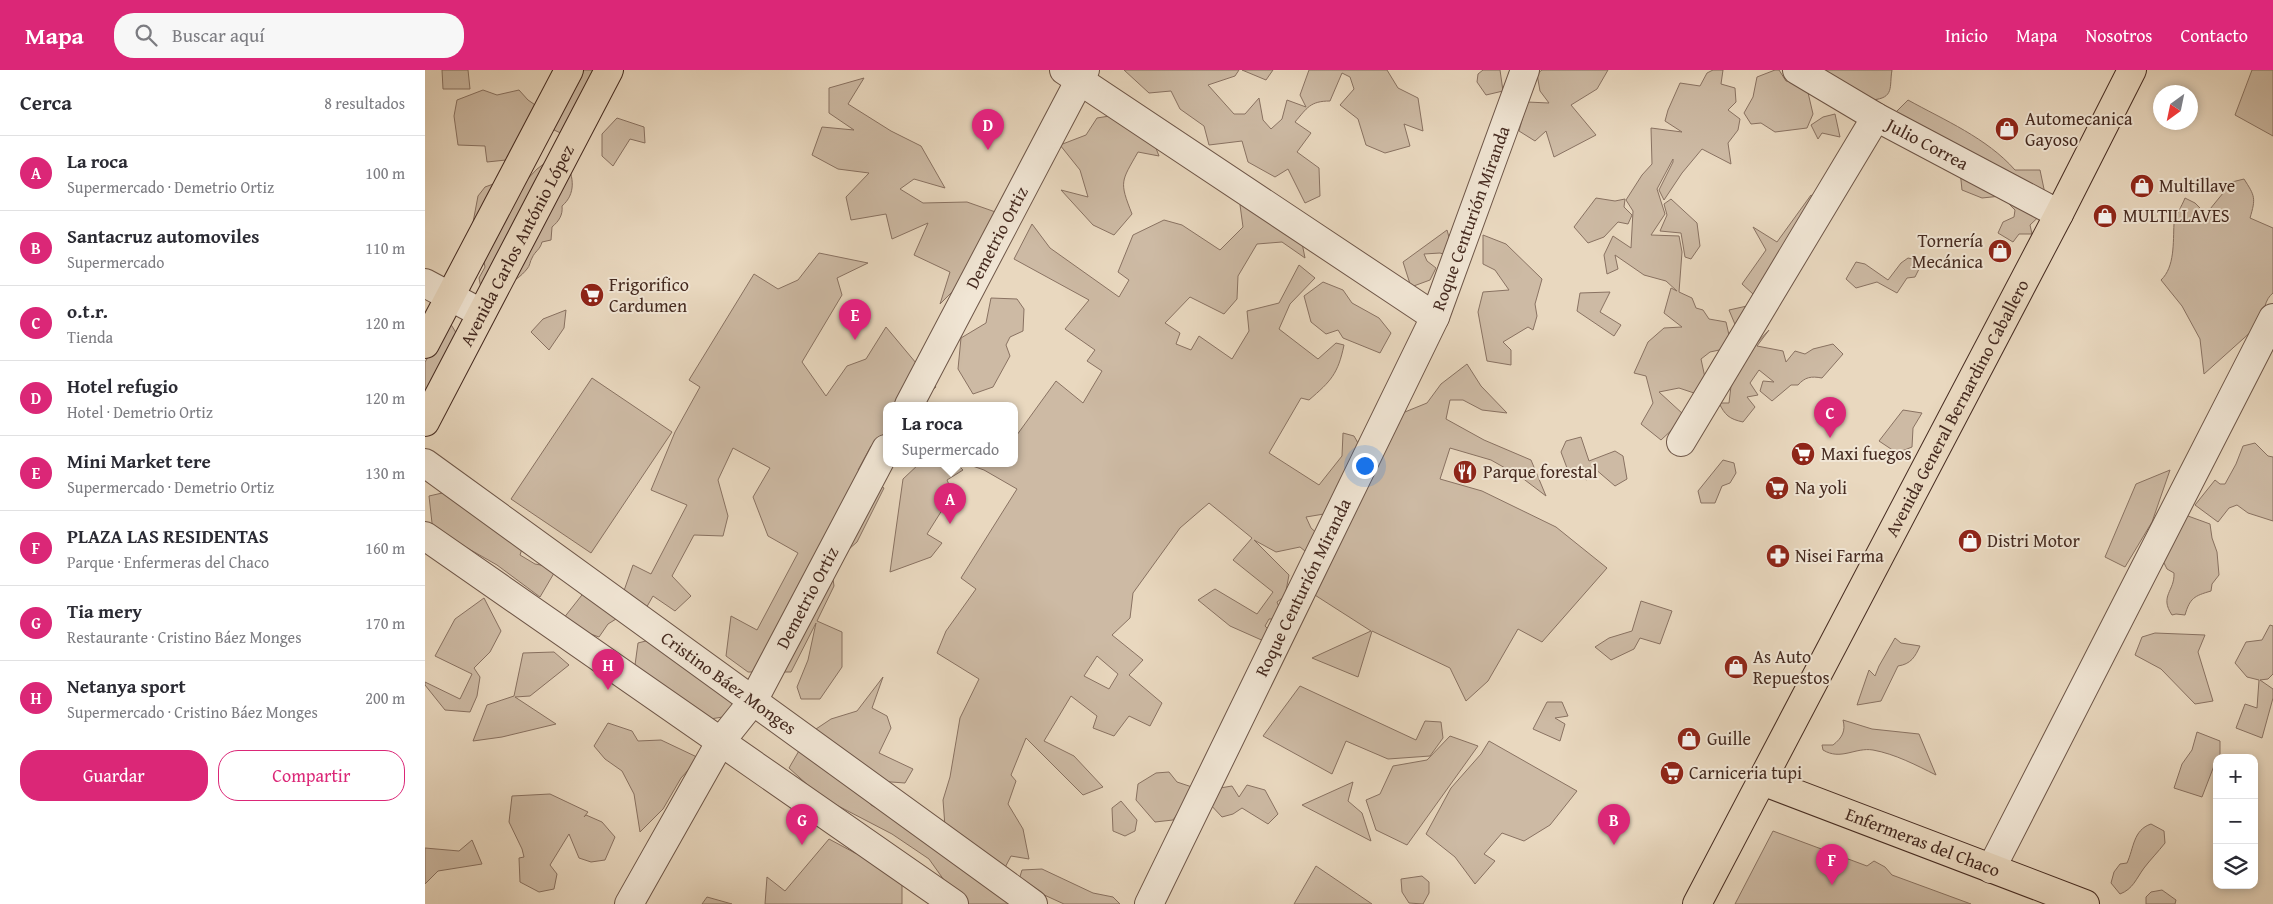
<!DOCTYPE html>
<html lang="es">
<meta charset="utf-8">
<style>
body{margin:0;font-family:"Gentium Book Plus",serif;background:#f7f7f7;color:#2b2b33}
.controls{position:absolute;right:15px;bottom:15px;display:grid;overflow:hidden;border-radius:10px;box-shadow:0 2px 8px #0003}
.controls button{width:45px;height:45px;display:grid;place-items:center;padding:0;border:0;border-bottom:1px solid #e1e1e2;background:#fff;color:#2b2b33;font:25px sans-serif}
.compass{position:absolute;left:1728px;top:15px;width:45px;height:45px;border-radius:50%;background:#fff;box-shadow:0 2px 8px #0003;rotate:213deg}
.you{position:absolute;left:939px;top:395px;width:18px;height:18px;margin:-12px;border:4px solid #fff;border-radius:50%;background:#1a73e8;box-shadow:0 0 0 8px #1a73e833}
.badge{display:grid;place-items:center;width:32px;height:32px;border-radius:50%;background:#db2777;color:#fff;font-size:16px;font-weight:700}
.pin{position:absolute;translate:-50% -41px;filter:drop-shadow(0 1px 2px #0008)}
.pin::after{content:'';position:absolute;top:26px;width:18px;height:15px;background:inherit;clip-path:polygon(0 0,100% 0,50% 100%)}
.popup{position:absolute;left:458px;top:332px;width:135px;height:65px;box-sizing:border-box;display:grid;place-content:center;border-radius:10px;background:#fff;filter:drop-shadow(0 1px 4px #0005);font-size:16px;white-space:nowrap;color:#7c7c81}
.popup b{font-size:19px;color:#2b2b33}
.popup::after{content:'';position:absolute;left:50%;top:100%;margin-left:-10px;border:10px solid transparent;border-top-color:#fff}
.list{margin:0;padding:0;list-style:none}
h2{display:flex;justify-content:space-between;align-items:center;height:65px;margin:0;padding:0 20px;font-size:21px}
h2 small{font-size:16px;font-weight:400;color:#7c7c81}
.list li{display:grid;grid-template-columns:32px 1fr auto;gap:15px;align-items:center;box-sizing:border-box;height:75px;padding:0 20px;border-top:1px solid #e1e1e2}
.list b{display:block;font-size:19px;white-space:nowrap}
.list p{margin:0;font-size:16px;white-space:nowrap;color:#7c7c81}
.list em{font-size:16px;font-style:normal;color:#7c7c81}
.actions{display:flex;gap:10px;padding:15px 20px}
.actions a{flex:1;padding:11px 0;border:1px solid #db2777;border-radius:20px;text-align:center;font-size:18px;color:#db2777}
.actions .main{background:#db2777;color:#fff}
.icon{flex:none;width:28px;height:28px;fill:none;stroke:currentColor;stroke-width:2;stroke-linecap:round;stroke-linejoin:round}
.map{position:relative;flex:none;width:1848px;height:834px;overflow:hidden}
header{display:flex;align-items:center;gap:30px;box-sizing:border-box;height:70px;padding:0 25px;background:#db2777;color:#fff}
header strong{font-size:24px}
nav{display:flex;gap:28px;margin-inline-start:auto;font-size:18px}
.search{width:350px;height:45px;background:#f7f7f7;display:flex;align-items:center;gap:12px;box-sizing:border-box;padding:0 18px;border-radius:20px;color:#7c7c81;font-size:19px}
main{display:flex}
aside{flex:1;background:#fff}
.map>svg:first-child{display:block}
.green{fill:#cdbaa4;stroke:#897262;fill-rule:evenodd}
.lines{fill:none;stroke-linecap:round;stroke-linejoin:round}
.minor-casing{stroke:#6e5648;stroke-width:30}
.major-casing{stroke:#452a20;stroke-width:30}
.minor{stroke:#f1e6d5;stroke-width:28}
.major{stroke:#e9d8bf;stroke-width:28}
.labels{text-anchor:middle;stroke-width:4;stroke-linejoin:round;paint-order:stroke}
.poi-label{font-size:18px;fill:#452a20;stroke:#f1e6d5;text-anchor:start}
.street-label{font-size:18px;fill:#452a20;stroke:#f1e6d5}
</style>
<header>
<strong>Mapa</strong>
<div class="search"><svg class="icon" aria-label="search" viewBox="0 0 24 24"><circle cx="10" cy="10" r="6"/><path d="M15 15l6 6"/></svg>Buscar aquí</div>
<nav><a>Inicio</a><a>Mapa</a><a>Nosotros</a><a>Contacto</a></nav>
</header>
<main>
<aside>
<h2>Cerca<small>8 resultados</small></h2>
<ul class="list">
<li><span class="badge">A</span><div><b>La roca</b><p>Supermercado · Demetrio Ortiz</p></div><em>100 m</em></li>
<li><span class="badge">B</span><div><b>Santacruz automoviles</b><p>Supermercado</p></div><em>110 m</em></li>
<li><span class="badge">C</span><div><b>o.t.r.</b><p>Tienda</p></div><em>120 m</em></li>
<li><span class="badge">D</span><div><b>Hotel refugio</b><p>Hotel · Demetrio Ortiz</p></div><em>120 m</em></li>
<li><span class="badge">E</span><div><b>Mini Market tere</b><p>Supermercado · Demetrio Ortiz</p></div><em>130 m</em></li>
<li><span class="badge">F</span><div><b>PLAZA LAS RESIDENTAS</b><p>Parque · Enfermeras del Chaco</p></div><em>160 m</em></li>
<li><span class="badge">G</span><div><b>Tia mery</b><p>Restaurante · Cristino Báez Monges</p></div><em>170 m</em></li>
<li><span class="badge">H</span><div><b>Netanya sport</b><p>Supermercado · Cristino Báez Monges</p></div><em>200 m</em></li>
</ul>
<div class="actions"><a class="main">Guardar</a><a>Compartir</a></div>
</aside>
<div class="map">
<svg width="1848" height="834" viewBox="0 0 1848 834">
<rect width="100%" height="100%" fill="#e9d8bf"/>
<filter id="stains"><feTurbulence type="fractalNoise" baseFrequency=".004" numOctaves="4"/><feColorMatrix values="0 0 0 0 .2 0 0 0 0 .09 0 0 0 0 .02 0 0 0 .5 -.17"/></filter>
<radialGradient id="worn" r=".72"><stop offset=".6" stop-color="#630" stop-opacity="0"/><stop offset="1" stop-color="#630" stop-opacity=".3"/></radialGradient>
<path class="green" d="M17,0h26l2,19h-27z
M153,0h39l3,9 -35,65 -31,-14 2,-22z
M699,0h115l-4,6 -27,9 26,29h11l14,-16 4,22 8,9 11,-10 5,-19 19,7 -6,-12 9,-25h78l11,18 20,10 5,33 -19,-7 6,22 -25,7 -19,-8 -8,-26 -18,-14 14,-16 -4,-12 -8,-4 -12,28c-20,0 -23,7 -35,21l16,11 -14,19 22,16 1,28 -15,7 -17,-34 -13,8 -27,-15 -6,-21 -33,4 -5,-19 -24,-17 -9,-18 -22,2z
M817,0h31l-7,10z
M1058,0h17l3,21 -17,4 -9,-13 1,-8z
M1117,0h66l-11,19 -26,16 25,30 -42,22 -8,-26 -11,10 -16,-10 8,-29 22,1 -9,-12 -3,-17z
M1288,0h10l-2,14 14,4 1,14 -8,8 12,9 -2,11 -10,13 3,21 -29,-15 -20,24 -18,27 -5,-10 14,-28v-3l-16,30 8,25 -14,21 28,1 3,16 -3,40 13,6 4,10 7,2 6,9 17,3 3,13 -5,14 -14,3 -9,7 6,28 -13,6 -15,-5 -20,4 24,22 -8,13 -14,13 -20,-16 12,-21 -7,-27 -12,-3 14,-31 16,-14 18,-1 -18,-14 7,-25 6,3 -11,-10 -22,-6 -29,-20 3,14 -11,5 -3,-19 9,-19 18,12 2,-37 -7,-11 16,-25 10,-11 -1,-36 31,4 -17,-11 3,-11 12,-27 20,3 7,-13z
M1350,0h4l7,11 20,3 7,30 -6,14 -32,4 -14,-9 -10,1 -7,-11 9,-16 4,-20z
M1399,0h68c-3,17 3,28 -20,30l-50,-27z
M1827,0h21v66l-38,-21z
M439,8l-16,26 43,27 30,15 24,42 -31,-9 -14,10 23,14 44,-1 54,19 -16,31 -36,23 -29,29 10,-32 -36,-17 14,-32 -36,16 -6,-25 -35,6 -5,-23 23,-24 -31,-4 -26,-14 10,-28 32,3 -25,-17v-25z
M58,20l14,5 22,-5 9,10 13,9 -26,47 -7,-1 -2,5 -19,2 -2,-16 -27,-1 -4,-29 3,-16z
M1483,30c36,20 79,38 107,70h25l8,38 -18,17 2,9h-13l-6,8 -15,-9 5,-11 11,-5 1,-7 -14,-14 -19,2 -20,-8 -3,-29 -63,-49z
M703,43l26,30 5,13 -21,-4c-17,30 -19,29 -6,62l-18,21 -21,-10 -32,-35 27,7 -8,-27 -20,-25 26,-10 11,-17z
M1410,44l5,23 -18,-4 -4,6 -7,-14 12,-8z
M192,48l27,9 1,16 -15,-4 -17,27 -11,-10v-22z
M124,90l17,2c8,15 10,32 -4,44 1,9 -3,15 -10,21l-1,13 -9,2c-2,8 -7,9 -10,16 -2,3 -2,8 -5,11 -12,15 -28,19 -46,19l-2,-10 6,-11 -4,-19 -10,-15 7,-37 7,-9 25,-9 9,10 18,-19z
M1819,109c11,17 12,19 6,39l23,10v65c-8,6 -10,19 -10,28l-59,53 -4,-35 -18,-33 -21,-26c14,-13 12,-38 13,-56 1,-8 8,-18 11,-26l10,5 11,11 26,-32z
M1386,125l14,9 -86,130 -10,-24 18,-4 6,-12 -11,-10 24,-34 -13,-23 24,15z
M1171,128l19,3 10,-2 -1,8 8,8 -4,9 -10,-2 -14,15 -16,6 -14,-16z
M1246,129l26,24 3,23 -9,13 -6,-2 -4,-24 -21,-2 7,-16 -3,-11z
M832,133l41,20 7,35 -23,-16 -25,2 -19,32 -1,23 -13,15 -34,-17 -25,26 15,10 -4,11 15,6 8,-14 33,23 17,-28 -2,-20 32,-8 20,-38 16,13 -25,26 -11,25 39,30 18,-16 8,2c-6,29 -13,36 -35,55l-8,-2 -32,55 50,32 23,-29 1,-23 11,3 16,28 25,-48 32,-13 14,-19 26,-20 14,22 26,27 -25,-3 -19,-10h-13l-4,19 38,21 47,20 15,36 -25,-19 -30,-17 -41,-12 -10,31 42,12 74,36 51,41 -65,74 -24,-13 -30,52 -22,20 -16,-33 -78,-37 -14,46 -46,-19 59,-27 -64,-41 13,-27 -20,-16 -24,5 -22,-12 35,35 -4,21 -8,6 7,17h-15l-4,7 6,6 -5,10 -36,-16 -32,-26 17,-11 42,25 16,-22 -40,-32 19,-22 -43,-35 -29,25 -47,65 -3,25 -18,17 31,25 -14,15 33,28 -12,23 -21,-10 -15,20 -21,-8 4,-12 -26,-20 -27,45 30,15 29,31 -20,8 -57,-57 -15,37 5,6 -8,23 15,25 6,30 -18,-3 -12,23 -53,-39 -3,-40 7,-23 10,-59 19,-39 -42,-26 9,-22 30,-42 -15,-11 56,-89 -33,-19 -20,-7h50v-24l42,-58 27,22 19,-32 -15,-10 8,-11 -30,-21 24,-29 -75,-41 18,-35 18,24 69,49 10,-17 -11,-8 15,-37 31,-15 18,5 38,25 23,-23 -3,-22zM903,438l2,37 -19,-17 -5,-11 18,-3zM672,586l21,18 -9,15 -25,-13z
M1022,160l8,28 -15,-5 -16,1 3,7 9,7 -6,12 -19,7 -8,-25z
M1058,165l23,9 36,35 -7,25 2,12 -4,14 -5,-3 -25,15 8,8v15l-24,-4 -9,-49 5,-20 26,-2 -14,-20 -12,-6z
M394,183l49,10 -31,15 5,17 -40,67 24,34 21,-30 19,-7 20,-32 50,60 -20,18h-30v27l-15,14 -13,24 26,18 -27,54 -26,23 3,21 -17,35 25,11v35l-22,32h-19l-4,-12 11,-27 8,-37 -25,49h-43l-22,-16 5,-40 26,14 41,-77 -30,-17 -15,-39 17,-29 -37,-20 -15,32 10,36 -5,20 -29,-1 -22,41 19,20 -16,15 -22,-15 -12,21 -21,-15 13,-37 18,9 36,-69 -36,-15 24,-58 25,-45 -11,-7 65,-106 24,15 20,-9z
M1483,188l9,2 2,9 -4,8 -8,1 -10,15 -20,-11 -21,6 -10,-9 10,-17 9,2 23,16 13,-17z
M898,212l20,8 9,13 27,15 12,15 -11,20 -37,-15 -5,-8 -12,4 -15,-12 -7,-26z
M1185,222l-10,20 21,13 -7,11 -37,-25 3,-18z
M566,228l26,1 7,10 -1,22 -13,6 -4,8 4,11 -17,31 -20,7 -15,-25 3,-31 25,-15z
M141,240l-2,18 -15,22 -18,-18 12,-13z
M25,253l10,16 -35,91v-68z
M1344,260l-12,16 26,5 3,11 9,-11 10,3 8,-5 20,-5 10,10 -21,24c-11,-2 -17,-1 -24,7h-7l-19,16 -12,-10 3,-10 11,1 -15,-12 -9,13 8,12 -11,2 8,10 -12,15c-14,-3 -18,-7 -24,-19h10l2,-17 7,-23z
M167,308l80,54 -81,121 -80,-54z
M1478,340l19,3 -9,15 -1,19 -15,6 -18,-12z
M1156,367l8,24 26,-10 8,5 4,23 -12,7 -21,-18 -7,12 -20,-12 -6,-16 5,-11z
M1830,373l13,13 5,1v64l-25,-8 -11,-8 -8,3 -11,14 -23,-17 20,-25 5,4h5l11,-20 7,-18z
M1298,390l11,3 2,10 -6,10 -8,3 -7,17h-14l-3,-12z
M495,393h36l7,7 -16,10 8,18 -11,9 -17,27 15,9 -11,14 -41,15 13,-93z
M1745,400l-18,52 -27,45 -20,-10 31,-73z
M26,421l73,52 -4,12 15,9 22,4 -17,29 -43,-32 -35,-20 -28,-4 -5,-45z
M1763,446l22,8 2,14 5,14 2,23 -7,9 -1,7c-17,5 -21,7 -26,24l-9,-1 -4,1c-13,-19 3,-24 2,-42l-7,-4 -5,-10 19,-40z
M164,516l35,28 -16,10 -9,13 -17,-6 -19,-12z
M59,528l17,33 -11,21 -16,16 6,9 -3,19 -7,16 -25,-2 -20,-25v-3l35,17 12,-25 -37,-18 20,-37z
M1216,531l31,10 -12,33 -20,-6 -6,11 -23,11 -16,-13 14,-9 23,-7z
M1845,555l3,1v48l-5,5 -8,1 13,9v9l-11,40 -26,-10 9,-24 12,4 2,-28 -12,-3 -12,-14 11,-21 16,-2z
M1730,563l50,2 -7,17 15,49 -18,3 -34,-35 -26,-14 7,-18z
M236,567l74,64 -6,15 -25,4 -35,-30 -34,-25 3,-22z
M1470,568l6,5 19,3c-5,11 -9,18 -22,20l-17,35 -24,4 12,-35 6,6 4,-10z
M129,582l15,13 -39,31 -15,1 41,27 -54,13 -29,4 14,-36 27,-9 9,-43z
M458,607l-11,31 15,8 4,12 -12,25 34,16 -8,14 -41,-3 -13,-4 20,29 27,14 124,85h-61l-32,-45 -37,-25 -71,-37 -32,-29 11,-19 4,-12 27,-18 26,-8z
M875,616l116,54 9,-19 16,1 2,16 -13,18 -42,3 -42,-18 -14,33 -69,-38z
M1122,632h15l6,14 -13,2 10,6 -5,17 -27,-12z
M1418,650l29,9 47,5 17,41c-20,-10 -41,-21 -63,-25 -18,-3 -32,11 -50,0l-1,-5h11c9,-7 13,-14 10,-25z
M183,653l24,8 6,10 23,-1 38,18 -18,20 -18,31 -23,23 -6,-38 -12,-23 -17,-12 -11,-13z
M1772,662l23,9v13l-3,4 -15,39 -28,-9 8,-24 10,-14z
M1025,666l28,10 -71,99 -31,-15 -10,-30 14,-6 13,-28 34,-6z
M1064,671l88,50 -27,34 -26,16 -22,-8 -18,21 11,7 -20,23 -20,-27 -29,-23 25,-46 30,-34z
M744,702l8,10 18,6 -22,32 -18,2 -19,-22 2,-16 18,-11z
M928,712l-5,19 14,12 9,28 -69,-36z
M822,715l18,5 13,24 -10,10 -26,-16 -9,6 -11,3 -14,-15 12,-14 12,-2 7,11z
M125,724l38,18 -4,5 2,-2 16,7 13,15 -10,23 -14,2 -12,-4 -10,-24 -19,31 7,9 -3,15 -15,3 -19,-10 -1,-24 5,-1 -2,-8 -13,-27 3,-26z
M696,731l16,19 -2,11 -10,5 -12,-5 -1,-23z
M1726,754l13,7 1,12c-7,9 -15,17 -21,25 -8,11 -11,21 -24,26l-9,-11 3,-11 6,-8 7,-1c7,-15 6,-33 24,-39z
M1348,761l94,35 7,-5 11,6 7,8 79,29h-236z
M404,769l26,14 47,16v35h-137l2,-27 18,14z
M47,770l10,24 -44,7 -13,13v-36l34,3z
M891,796l56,38h-78z
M617,799l51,24 20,4 7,7h-56l-46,-21 4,-13z
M997,806l7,6v11l-6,11 -14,-1 -7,-11 -1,-13z
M1737,820l14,10 -1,4h-29v-7l5,-5z
M282,827l25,7h-30z"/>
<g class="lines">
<g class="minor-casing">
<g id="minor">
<path d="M639,0l371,247"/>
<path id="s1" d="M1372,0l79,47 183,97"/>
<path d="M0,213l56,30"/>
<path id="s2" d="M484,335l176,-335"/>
<path d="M1256,372l195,-325"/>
<path id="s3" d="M0,393l608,441"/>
<path d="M0,466l529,368"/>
<path d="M1566,799l282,-551"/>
<path id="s4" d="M204,834l92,-163 32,-40 133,-252"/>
<path id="s5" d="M724,834l286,-587 90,-247"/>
</g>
</g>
<g class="major-casing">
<g id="major">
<path d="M0,274l144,-274"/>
<path id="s6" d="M0,352l184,-352"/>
<path id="s7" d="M1337,711l323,123"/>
<path id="s8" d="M1272,834l362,-690 73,-144"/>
</g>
</g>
<use href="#minor" class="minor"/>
<use href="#major" class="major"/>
</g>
<defs>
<g id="shop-disc" transform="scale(1.25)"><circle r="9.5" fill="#8f2418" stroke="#f1e6d5"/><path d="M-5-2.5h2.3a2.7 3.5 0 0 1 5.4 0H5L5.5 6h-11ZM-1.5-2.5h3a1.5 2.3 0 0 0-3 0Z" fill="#fff"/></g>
<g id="supermarket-disc" transform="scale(1.25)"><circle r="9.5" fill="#8f2418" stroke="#f1e6d5"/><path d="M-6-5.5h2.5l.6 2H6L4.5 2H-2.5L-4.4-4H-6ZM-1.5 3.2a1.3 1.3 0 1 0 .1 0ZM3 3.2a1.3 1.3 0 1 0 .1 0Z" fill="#fff"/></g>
<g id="restaurant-disc" transform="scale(1.25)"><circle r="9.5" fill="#8f2418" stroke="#f1e6d5"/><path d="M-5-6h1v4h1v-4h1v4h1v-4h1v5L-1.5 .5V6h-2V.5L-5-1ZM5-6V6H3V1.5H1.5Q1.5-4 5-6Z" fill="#fff"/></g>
<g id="pharmacy-disc" transform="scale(1.25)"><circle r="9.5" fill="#8f2418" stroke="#f1e6d5"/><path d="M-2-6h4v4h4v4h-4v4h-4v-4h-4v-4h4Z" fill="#fff"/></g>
</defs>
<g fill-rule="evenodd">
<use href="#shop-disc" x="1582" y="59"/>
<use href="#shop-disc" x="1717" y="116"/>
<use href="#shop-disc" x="1680" y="146"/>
<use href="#shop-disc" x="1575" y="181"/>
<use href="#supermarket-disc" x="167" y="225"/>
<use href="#supermarket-disc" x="1378" y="384"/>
<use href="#restaurant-disc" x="1040" y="402"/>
<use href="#supermarket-disc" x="1352" y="418"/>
<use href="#shop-disc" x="1545" y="471"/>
<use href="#pharmacy-disc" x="1353" y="486"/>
<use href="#shop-disc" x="1311" y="597"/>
<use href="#shop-disc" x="1264" y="669"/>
<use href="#supermarket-disc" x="1247" y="703"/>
</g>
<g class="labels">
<g class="poi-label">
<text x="1600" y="55">Automecanica<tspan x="1600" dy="21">Gayoso</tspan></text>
<text x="1734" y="122">Multillave</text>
<text x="1698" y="152">MULTILLAVES</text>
<text x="1558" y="177" text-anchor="end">Tornería<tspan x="1558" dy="21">Mecánica</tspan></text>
<text x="184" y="221">Frigorifico<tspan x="184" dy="21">Cardumen</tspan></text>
<text x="1396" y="390">Maxi fuegos</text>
<text x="1058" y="408">Parque forestal</text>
<text x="1370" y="424">Na yoli</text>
<text x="1562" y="477">Distri Motor</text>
<text x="1370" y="492">Nisei Farma</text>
<text x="1328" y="593">As Auto<tspan x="1328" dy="21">Repuestos</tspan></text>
<text x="1282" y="675">Guille</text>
<text x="1264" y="709">Carniceria tupi</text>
</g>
<g class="street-label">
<text dy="6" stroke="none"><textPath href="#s1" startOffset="150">Julio Correa</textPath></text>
<text dy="6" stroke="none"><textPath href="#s5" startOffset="758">Roque Centurión Miranda</textPath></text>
<text dy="6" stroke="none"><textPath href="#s2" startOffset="189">Demetrio Ortiz</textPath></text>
<text dy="6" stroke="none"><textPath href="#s6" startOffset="199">Avenida Carlos António López</textPath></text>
<text dy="6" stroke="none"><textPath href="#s8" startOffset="560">Avenida General Bernardino Caballero</textPath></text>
<text dy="6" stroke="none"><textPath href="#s5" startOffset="352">Roque Centurión Miranda</textPath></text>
<text dy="6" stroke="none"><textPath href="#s4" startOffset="355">Demetrio Ortiz</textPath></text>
<text dy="6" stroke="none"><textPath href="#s3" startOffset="375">Cristino Báez Monges</textPath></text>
<text dy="6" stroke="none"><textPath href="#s7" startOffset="172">Enfermeras del Chaco</textPath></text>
</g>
</g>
<rect width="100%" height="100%" filter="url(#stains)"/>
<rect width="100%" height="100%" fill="url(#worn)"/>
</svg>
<div class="controls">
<button>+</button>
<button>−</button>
<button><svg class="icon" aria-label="layers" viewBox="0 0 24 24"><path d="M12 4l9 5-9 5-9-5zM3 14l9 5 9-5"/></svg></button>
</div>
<svg class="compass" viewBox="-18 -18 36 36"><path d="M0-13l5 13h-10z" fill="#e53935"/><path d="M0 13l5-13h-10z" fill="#7c7c81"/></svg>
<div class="you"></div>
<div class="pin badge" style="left:525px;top:454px">A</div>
<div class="popup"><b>La roca</b>Supermercado</div>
<div class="pin badge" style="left:1189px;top:775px">B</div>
<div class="pin badge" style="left:1405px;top:368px">C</div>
<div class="pin badge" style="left:563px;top:80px">D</div>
<div class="pin badge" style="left:430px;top:270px">E</div>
<div class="pin badge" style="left:1407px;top:815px">F</div>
<div class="pin badge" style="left:377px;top:775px">G</div>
<div class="pin badge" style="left:183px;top:620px">H</div>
</div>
</main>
